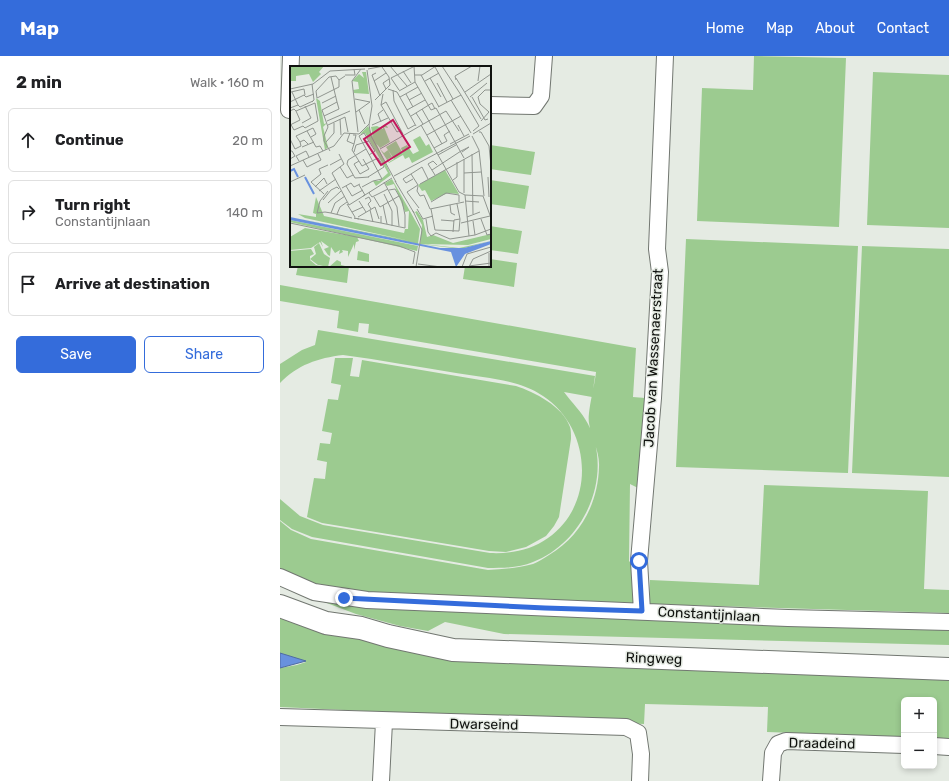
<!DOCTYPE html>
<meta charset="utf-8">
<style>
body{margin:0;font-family:Rubik,sans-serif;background:#f6f6f6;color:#202124}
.controls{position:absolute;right:12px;bottom:12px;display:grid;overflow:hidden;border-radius:6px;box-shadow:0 2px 6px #0003}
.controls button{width:36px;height:36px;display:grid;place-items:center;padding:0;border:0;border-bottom:1px solid #e0e0e0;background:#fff;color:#202124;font:20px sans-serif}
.stop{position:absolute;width:12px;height:12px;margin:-9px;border:3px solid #346cdb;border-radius:50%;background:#fff}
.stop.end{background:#346cdb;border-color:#fff;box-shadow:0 1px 4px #0008}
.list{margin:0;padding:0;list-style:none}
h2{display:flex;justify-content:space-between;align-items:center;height:52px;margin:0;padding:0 16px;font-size:17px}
h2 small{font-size:13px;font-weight:400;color:#757577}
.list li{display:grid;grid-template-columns:26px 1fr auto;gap:12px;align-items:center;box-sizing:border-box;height:64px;margin:0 8px 8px;padding:0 8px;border:1px solid #e0e0e0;border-radius:6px}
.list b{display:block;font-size:15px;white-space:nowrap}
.list p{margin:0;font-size:13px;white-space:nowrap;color:#757577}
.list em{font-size:13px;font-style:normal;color:#757577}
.actions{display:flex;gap:8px;padding:12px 16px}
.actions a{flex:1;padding:9px 0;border:1px solid #346cdb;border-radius:6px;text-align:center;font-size:14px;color:#346cdb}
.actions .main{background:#346cdb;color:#fff}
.icon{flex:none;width:22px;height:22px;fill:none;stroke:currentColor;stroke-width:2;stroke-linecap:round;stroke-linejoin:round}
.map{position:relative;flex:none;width:669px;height:725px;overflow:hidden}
header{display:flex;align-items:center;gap:24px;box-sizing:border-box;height:56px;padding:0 20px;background:#346cdb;color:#fff}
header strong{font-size:19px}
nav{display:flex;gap:22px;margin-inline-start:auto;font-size:14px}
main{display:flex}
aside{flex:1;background:#fff}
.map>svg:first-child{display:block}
.green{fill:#9ccb90}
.water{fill:#6891df;stroke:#4e6ba1}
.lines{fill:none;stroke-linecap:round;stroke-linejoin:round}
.street-casing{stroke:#727771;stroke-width:18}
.secondary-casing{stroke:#727771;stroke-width:24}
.street{stroke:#fff;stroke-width:16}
.secondary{stroke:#fff;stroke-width:22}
.route{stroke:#346cdb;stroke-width:5}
.labels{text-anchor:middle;stroke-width:3;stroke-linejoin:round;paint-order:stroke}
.street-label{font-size:14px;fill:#111310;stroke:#e5ebe3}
.inset-river{fill:none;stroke:#6891df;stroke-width:2}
.inset-road{fill:none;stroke:#90958f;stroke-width:1}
.view{fill:#c2185b;fill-opacity:0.15;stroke:#c2185b;stroke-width:2}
.inset-edge{fill:none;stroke:#111310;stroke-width:2}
</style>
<header>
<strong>Map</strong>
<nav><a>Home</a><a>Map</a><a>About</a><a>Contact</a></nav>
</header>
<main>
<aside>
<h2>2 min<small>Walk · 160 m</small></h2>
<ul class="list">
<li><svg class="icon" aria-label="ahead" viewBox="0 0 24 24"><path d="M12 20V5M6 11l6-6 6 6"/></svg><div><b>Continue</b></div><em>20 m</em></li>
<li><svg class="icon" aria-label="right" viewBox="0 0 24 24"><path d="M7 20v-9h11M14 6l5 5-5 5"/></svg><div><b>Turn right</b><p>Constantijnlaan</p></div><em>140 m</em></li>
<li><svg class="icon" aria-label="arrive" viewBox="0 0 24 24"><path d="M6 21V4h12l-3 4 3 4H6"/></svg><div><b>Arrive at destination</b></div></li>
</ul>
<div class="actions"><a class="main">Save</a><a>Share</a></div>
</aside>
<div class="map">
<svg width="669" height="725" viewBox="0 0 669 725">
<rect width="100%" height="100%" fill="#e5ebe3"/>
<path class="green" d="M474,0l92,2 -7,169 -142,-6 5,-133 51,2z
M593,16l76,3v153l-82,-3z
M210,89l45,7 -4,23 -41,-6z
M210,124l39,6 -4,23 -35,-5z
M210,170l32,5 -4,23 -28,-4z
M406,183l172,7 -10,227 -172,-6z
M582,190l87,3v228l-97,-4z
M210,203l27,4 -3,24 -51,-8 2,-13h25z
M18,210h51l-2,17 -51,-8z
M0,229l356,63 -3,49 12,1 -5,91 -10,-5 -1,77 3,3 4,39 -300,-11 -56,-21v-50l11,9 20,9 177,31c15,-1 30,-2 45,-6 5,-2 11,-6 16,-9 32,-19 49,-52 50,-88 1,-16 -8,-29 -10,-44 -2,-10 6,-39 7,-51l-228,-39 1,-9 -10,-1 -1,9 -21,-4 2,-17 -59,-10z
M38,274l277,46 -3,21 -28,-5c8,11 18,20 24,32 26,51 -3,118 -55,138 -14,6 -30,6 -45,6l-176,-31 -20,-8 -12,-9v-21l20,17 23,9 167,28c21,1 41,-3 58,-15 49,-34 43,-111 -5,-142 -25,-17 -58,-18 -87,-23 -38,-6 -75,-13 -113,-18 -25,3 -46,10 -63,28v-19l22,-14 13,-5z
M55,302h18l-3,18 9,1 3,-17 154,26c18,6 47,20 54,41 1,3 1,8 1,12l-12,78 -5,9 -8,10 -20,11 -20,5 -17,-1 -167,-28 -15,-6 7,-39 11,1 2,-17 -10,-2 3,-17 10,1 2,-11 -10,-2 6,-32 10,1 3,-15 -10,-2z
M484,429l164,6 -4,98 25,1v23l-300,-9 1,-24 109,5z
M36,543l32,7 601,22v17l-445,-11 -59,-12 -17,9 -28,-5 -44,-12z
M0,553l70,26 599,39v64h-15v-38h-30v37l-137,-5 1,-25 -123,-3 -1,20 -364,-17v-39l17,-3 9,-3 -26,-9z"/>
<path class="water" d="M0,597l26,8 -26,7z"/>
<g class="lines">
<g class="street-casing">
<path id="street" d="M210,49l44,1 7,-10 3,-40
M9,54l2,-54
M0,521l34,15 53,8 421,18 161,4
M362,555l-3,-50 14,-163 7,-126 -3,-23 8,-193
M0,661l346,10 12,6 3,21 -1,27
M654,690l15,1
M101,725l3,-59
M491,725l2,-28 5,-9 8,-3 118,4"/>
</g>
<g class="secondary-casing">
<path id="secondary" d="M0,550l46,17 35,5 27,8 65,14 496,19"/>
</g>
<use href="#street" class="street"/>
<use href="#secondary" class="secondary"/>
</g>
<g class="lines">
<path class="route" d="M64,542l201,10 97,3 -3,-50"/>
</g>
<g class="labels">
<g class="street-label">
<text transform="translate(373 302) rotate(-87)" y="5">Jacob van Wassenaerstraat</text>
<text transform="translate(429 558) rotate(3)" y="5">Constantijnlaan</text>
<text transform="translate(374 602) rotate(2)" y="5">Ringweg</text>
<text transform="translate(204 668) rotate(1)" y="5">Dwarseind</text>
<text transform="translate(542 687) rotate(1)" y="5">Draadeind</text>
</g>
</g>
<g transform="translate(10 10)">
<rect width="201" height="201" fill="#e5ebe3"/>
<path d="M0,0h34l-5,6 2,2 -8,8 -4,-8 -13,2v5h-6zM72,6h4l3,22 -15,-1 -1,-3 6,-1 -1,-7 -6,-1 7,-7 5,4zM26,32l4,3 4,23 3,-1 -4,4 5,20 -3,3zM78,60l23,49 -15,11 -3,-5h6l9,-8 -23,-40 -5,1zM87,60l6,3v-3h4l1,2 -4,-1 6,15 -10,6 -6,-7 -3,-14zM130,70l6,10 3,-2 4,8 -21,11 -3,-6 -4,2 -2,-4 -14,8 -9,-14 4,4 4,-3 4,7 -4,2 1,3 5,-3 -8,-12 10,-6 7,13 -2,-6 6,-3 6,9 6,-3 -6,-11zM155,104l14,24 -11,-1 -17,8 -6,-11 -3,1 -4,-6zM102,113l28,50 -2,15 -128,-27 120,24 -105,-23 -7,-4 18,3v-3l-3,-1 3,-16 8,19 80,17 1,-4h3l1,-18 -4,1 -11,-28 -7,2 -2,-3zM127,145l6,9 4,17 6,-2 20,8 38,-9v5l-23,6 -45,-1 36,4 32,-7 -30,8 -41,-5h2h-2l2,-19 -7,-13zM0,154l128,26 -1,5 -127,-29zM15,162l52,9 2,4 -3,1 -2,8v-6l-6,13v-6l-6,-1 1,2 -4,2 1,-4 -5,3 -4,-6 -1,9 -2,-1 -4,-6 5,-2 -8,-6 2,6 -3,-5 -9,6 -21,2v-13zM29,177l5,11 6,4 -2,9 -10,-2 -8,-6 6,-5 -2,-7zM21,183l3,5 -4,2v4l6,5 8,2h-34v-16zM68,185l11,3v8l-12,-2zM47,194l4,2v3l8,2h-20z" fill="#9ccb90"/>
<path d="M0,151l150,31h24l27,-7v3l-26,10 -9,13 -5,-15 -161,-32z" fill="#6891df"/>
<path class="inset-river" d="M0,105l4,-2 4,8M15,111l9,17"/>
<path class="inset-road" d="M100,0l17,20M124,0l1,16 16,28 5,-2 28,50M152,0l19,29M145,1l18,32M78,3l16,-3M77,4l5,36 -3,19 2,11 25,46M113,5l8,12M86,7l-4,2 8,21M55,9h10l-1,-6M125,9h7l14,-9M131,9l18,32M140,12l11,19M166,12l25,41M49,14l-3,-4 -7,1 -13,14 1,7 22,-11v-7l6,-4M166,14l-1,-4 17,-10M84,15l12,-8M135,15l14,-8M188,15l2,-15M147,17l10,19M22,18l2,16 -2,2M0,23l23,-5 17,-13 35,-2M96,23l-3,-6 6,-4M98,23l9,3 19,34M103,24l1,11 14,28 7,-4M109,24l-8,-12 24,-12M109,25l16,-9M1,26l13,-3 1,6M175,26l26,-18M93,28l-2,11 16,27 4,-2M116,28l7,13M171,29l18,31 -6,5M110,31l18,-10M180,31l17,-14M182,31l13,23 3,-1M65,33l15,3 -14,10M85,34l15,-15 -1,-8 -7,-10M119,34l13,-7M161,34l20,33M0,36l14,-7 2,2 8,-3M32,37l14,-7M8,39l2,2 13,-6M91,39l5,-3 17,32M148,41l23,-12M0,42l8,-3 -6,-13M132,43l20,35M69,44l6,14M117,44l18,-10M0,45l4,-2 2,2 19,-8 3,18 -13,7 -2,-2M126,47l7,11M34,50l15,-7 -2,-7M121,50l21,-13 3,6M50,53l1,16M37,55l23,-10M191,55l8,-9 -9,-8 -2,-7 7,-7h6M91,56l-3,-8 5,-4M0,57l4,7 9,-4M12,57l9,-5 -6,-12M0,59l10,-5 -4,-9M38,59l17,-8 3,15M82,59l16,-7M131,59l38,67 6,3 4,41M168,59l6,11M17,65l9,16 4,-1 3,5 11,-5 10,-13 15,1 10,-10M68,66l-6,-51 9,-12M189,66h2l8,14 2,20M60,67l-3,8 7,3 -2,6 10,16 16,-8 6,9 -16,10M183,68l18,-11M63,69h3l-2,9M137,69l34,-19M182,70l7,14 5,46M0,73l5,10 6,-3 -1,-4 4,-2 4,4M10,76l-4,-6 17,-8 3,6 -5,3M36,76l8,-9v-10M160,78l19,-10M12,81l12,-5M144,82l13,-7 -3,-6 6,-4M90,83l66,-38 13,20M0,85h2l3,5 -5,3M40,85l-6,-10v-5l4,-9 -6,-17 15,-8 -6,-25M151,85l29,-15M171,85l8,-4 -7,5M64,86l2,-7 13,-4M49,88l5,10 -12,9 17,32 43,-27M182,88l1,60M148,89l18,-10M13,94l4,7 14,-7 -3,-6M58,94l-1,4 8,14 14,-1M58,94l18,-11M9,95l-3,-5 10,-5 3,6M69,95l-5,3 6,10 9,-5 -6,-10M40,99l11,-6M0,100l33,-15M50,101l7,11 6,-3M142,104l29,-19M174,107l17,-1M121,108l7,11 -11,7 12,16M145,109l-7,-11 5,-3 4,4M104,110l49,-26M198,111l1,20M123,113l-7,4 -3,-4 19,-12 6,12M163,114l4,-3v-15M105,115l19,32M0,116l15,-7M94,116l13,25 2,19M130,118l59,-33M69,119l6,10 -2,1M56,120l6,10 11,-6M128,120l-1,5 3,5 4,-1 6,14 34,-7M25,121l9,-9 3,6M72,121l11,-6 9,-2 -11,-21 -12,-22 5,-3 11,18 -6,4M52,122l9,-5 3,4 6,-3M29,125l17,-12M81,125l-2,2 3,4 16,-8M174,127v-34M34,128l-13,-12 10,-8 -2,-5 9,-4M94,128l8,17v15M175,129l18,1M193,130l8,22M84,131l6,10 19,-11M75,133l4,-2 2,4 -3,3 3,5M33,134l8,-10 6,-3 2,2M69,135l7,11M175,135l14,1M141,136l15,-9 13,2v7M38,137l13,-12M57,138l8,13M93,139l4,19M160,139l1,8 4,2M127,143l6,10 10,-3M141,143l4,21 24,1 1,-12 -3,-15M80,144l3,12M123,145l9,19 -6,37M35,146l-8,1 3,-12 8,-10M35,146l6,1 4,-10 10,-7M62,146l11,-5M41,147l21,5M47,148l3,-7 7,-5M91,150v7l24,5v-13l-3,-14 -7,-12 -6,1M68,151l17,-10 4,12M177,151l13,-5M69,153l-5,-1 27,5M136,153l2,13 3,4 5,-3 14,6 25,-4 16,-6M191,153l6,16 4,-1M151,154l13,1M183,155l2,14M0,157l109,23 16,6 -2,12M171,157l29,-7M163,166l1,-12 6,-1M199,187v14M128,198l23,3M179,200l22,-3M172,201l5,-13 24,-7M179,201l4,-8 18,-8"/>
<path class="view" d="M103,54l17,27 -29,18 -17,-26z"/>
<rect width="201" height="201" class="inset-edge"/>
</g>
</svg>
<div class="controls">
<button>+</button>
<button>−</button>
</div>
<div class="stop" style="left:359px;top:505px"></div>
<div class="stop end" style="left:64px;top:542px"></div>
</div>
</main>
